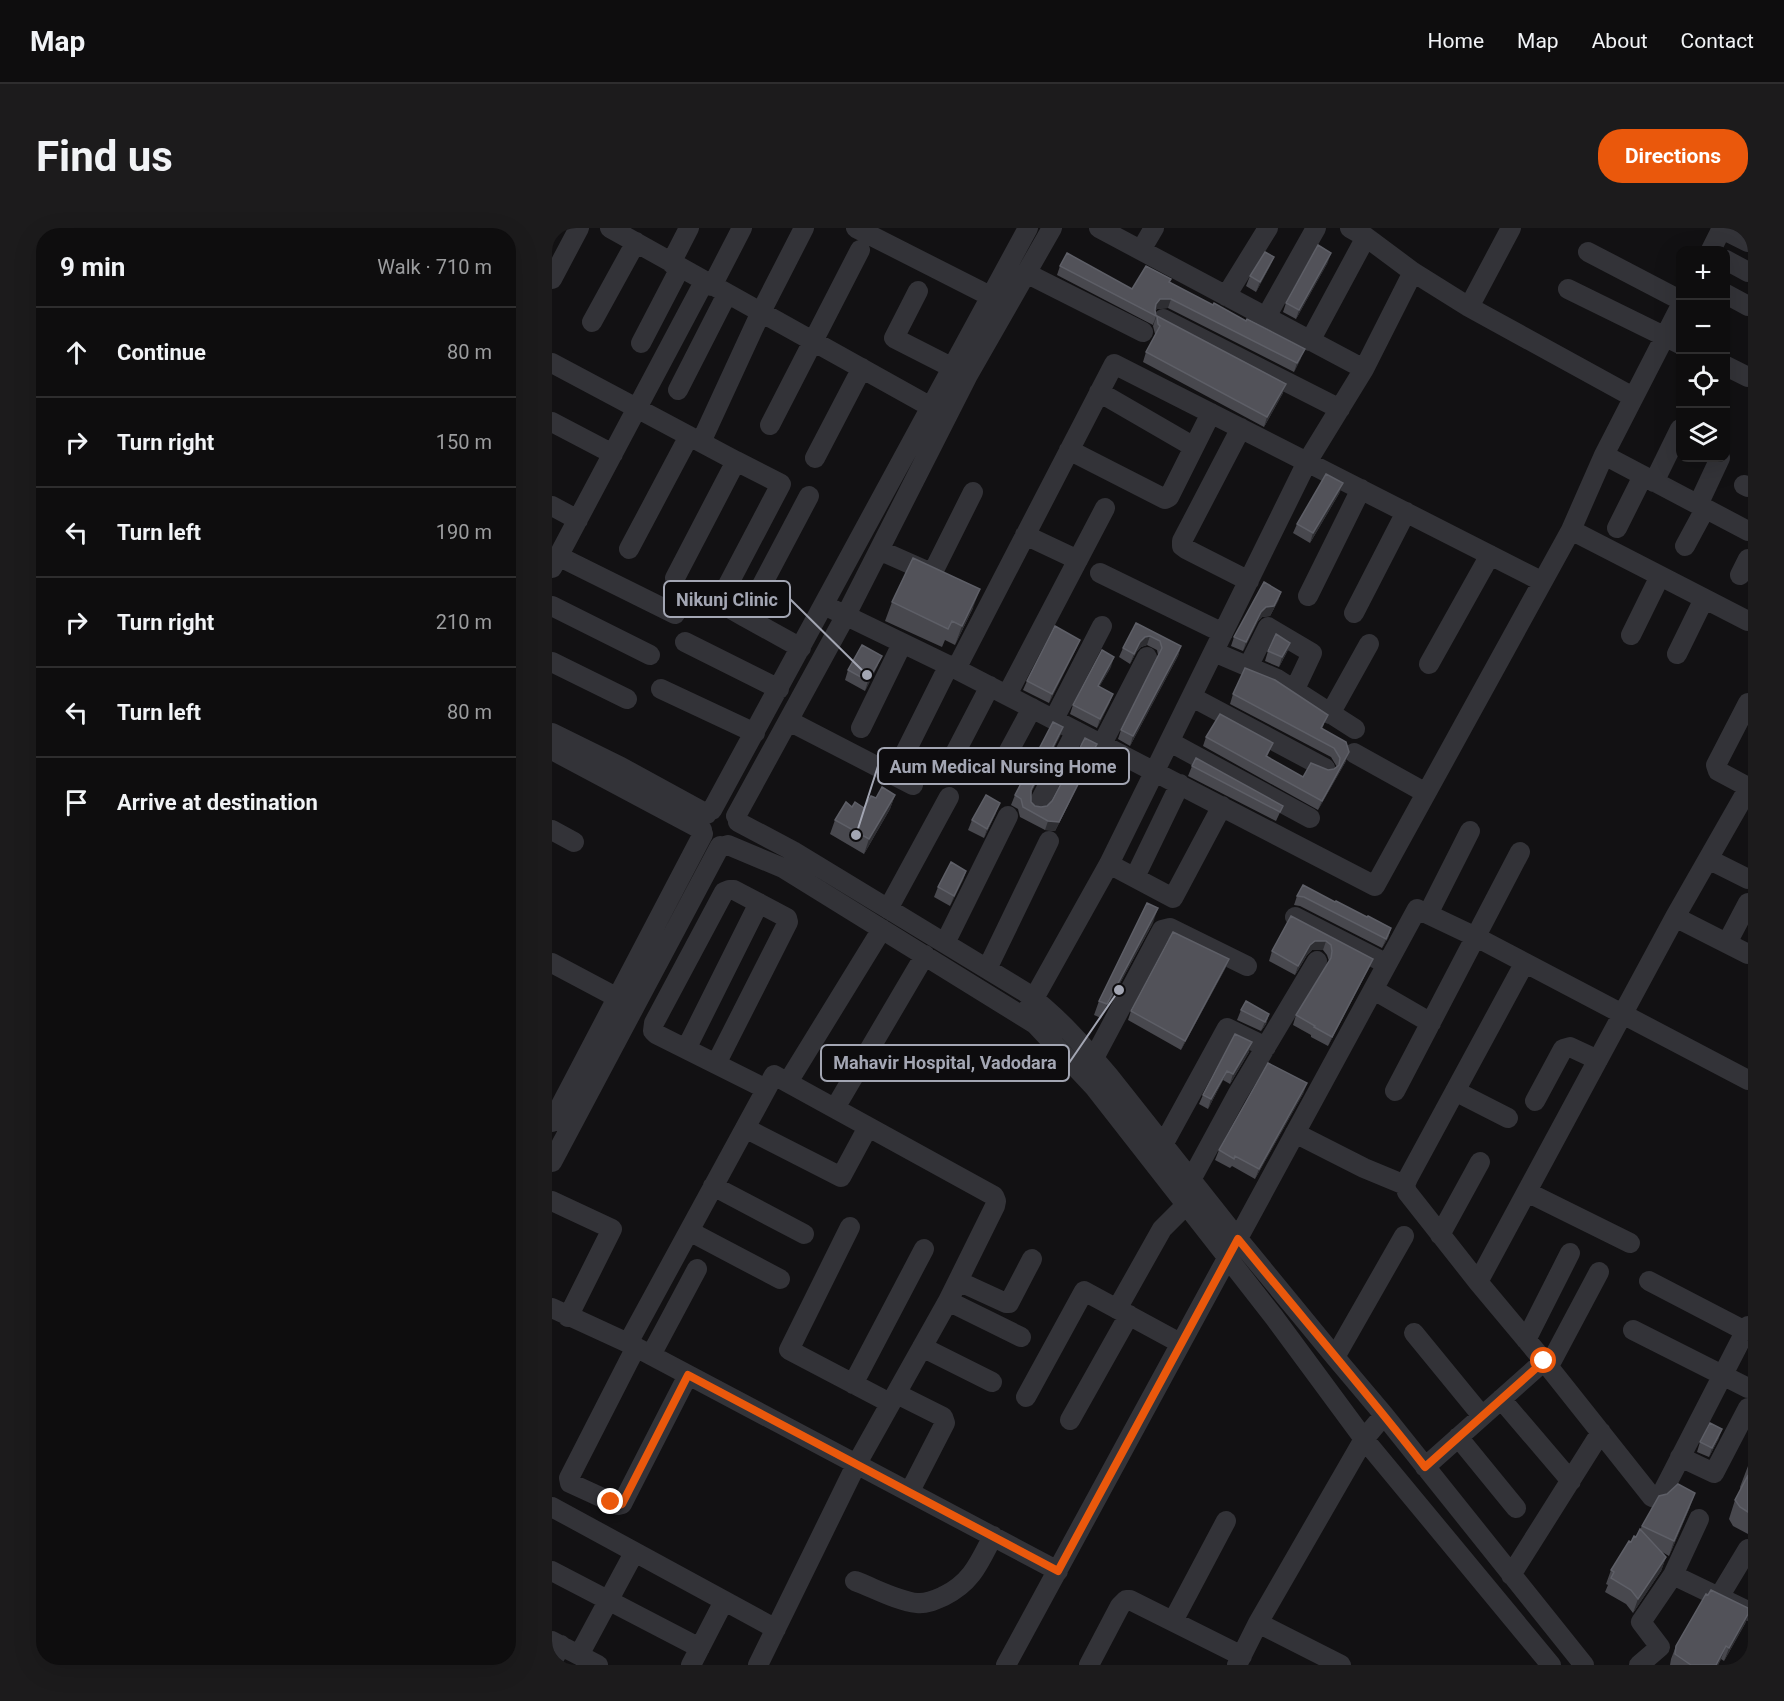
<!DOCTYPE html>
<meta charset="utf-8">
<style>
body{margin:0;font-family:Roboto,sans-serif;background:#1c1b1c;color:#f1f3f6}
.controls{position:absolute;right:18px;top:18px;display:grid;overflow:hidden;border-radius:12px;box-shadow:0 6px 24px #0002}
.controls button{width:54px;height:54px;display:grid;place-items:center;padding:0;border:0;border-bottom:2px solid #2e2d2e;background:#0e0d0e;color:#f1f3f6;font:30px sans-serif}
.stop{position:absolute;width:18px;height:18px;margin:-14px;border:4px solid #ea580c;border-radius:50%;background:#fff}
.stop.end{background:#ea580c;border-color:#fff;box-shadow:0 2px 6px #0008}
.list{margin:0;padding:0;list-style:none}
h2{display:flex;justify-content:space-between;align-items:center;height:78px;margin:0;padding:0 24px;font-size:26px}
h2 small{font-size:20px;font-weight:400;color:#9b9c9e}
.list li{display:grid;grid-template-columns:39px 1fr auto;gap:18px;align-items:center;box-sizing:border-box;height:90px;padding:0 24px;border-top:2px solid #2e2d2e}
.list b{display:block;font-size:22px;white-space:nowrap}
.list em{font-size:20px;font-style:normal;color:#9b9c9e}
.icon{flex:none;width:33px;height:33px;fill:none;stroke:currentColor;stroke-width:2;stroke-linecap:round;stroke-linejoin:round}
.map{position:relative;flex:none;width:1196px;height:1437px;overflow:hidden;border-radius:24px}
header{display:flex;align-items:center;gap:36px;box-sizing:border-box;height:84px;padding:0 30px;background:#0e0d0e;border-bottom:2px solid #2e2d2e}
header strong{font-size:28px}
nav{display:flex;gap:33px;margin-inline-start:auto;font-size:21px}
.intro{display:flex;align-items:center;justify-content:space-between;box-sizing:border-box;height:144px;padding:0 36px}
h1{margin:0;font-size:42px}
.button{padding:15px 27px;border-radius:24px;background:#ea580c;color:#fff;font-size:21px;font-weight:700}
main{display:flex;gap:36px;padding:0 36px}
aside{flex:1;background:#0e0d0e;border-radius:24px;box-shadow:0 6px 24px #0002}
.map>svg:first-child{display:block}
.lines{fill:none;stroke-linecap:round;stroke-linejoin:round}
.minor{stroke:#333338;stroke-width:20}
.wall{fill:#48484e}
.shaded-wall{fill:#2e2e32}
.building{fill:#525259;stroke:#5e5f67;stroke-width:1.5}
.route{stroke:#ea580c;stroke-width:8}
.leader{fill:none;stroke:#a3a6b3;stroke-width:2}
.callout-dot{fill:#a3a6b3;stroke:#0d0c0e;stroke-width:2}
.callout{fill:#0d0c0e;stroke:#a3a6b3;stroke-width:2}
.callout-label{font-size:18px;text-anchor:middle;font-weight:bold;fill:#a3a6b3}
</style>
<header>
<strong>Map</strong>
<nav><a>Home</a><a>Map</a><a>About</a><a>Contact</a></nav>
</header>
<div class="intro"><h1>Find us</h1><a class="button">Directions</a></div>
<main>
<aside>
<h2>9 min<small>Walk · 710 m</small></h2>
<ul class="list">
<li><svg class="icon" aria-label="ahead" viewBox="0 0 24 24"><path d="M12 20V5M6 11l6-6 6 6"/></svg><div><b>Continue</b></div><em>80 m</em></li>
<li><svg class="icon" aria-label="right" viewBox="0 0 24 24"><path d="M7 20v-9h11M14 6l5 5-5 5"/></svg><div><b>Turn right</b></div><em>150 m</em></li>
<li><svg class="icon" aria-label="left" viewBox="0 0 24 24"><path d="M17 20v-9H6M10 6l-5 5 5 5"/></svg><div><b>Turn left</b></div><em>190 m</em></li>
<li><svg class="icon" aria-label="right" viewBox="0 0 24 24"><path d="M7 20v-9h11M14 6l5 5-5 5"/></svg><div><b>Turn right</b></div><em>210 m</em></li>
<li><svg class="icon" aria-label="left" viewBox="0 0 24 24"><path d="M17 20v-9H6M10 6l-5 5 5 5"/></svg><div><b>Turn left</b></div><em>80 m</em></li>
<li><svg class="icon" aria-label="arrive" viewBox="0 0 24 24"><path d="M6 21V4h12l-3 4 3 4H6"/></svg><div><b>Arrive at destination</b></div></li>
</ul>
</aside>
<div class="map">
<svg width="1196" height="1437" viewBox="0 0 1196 1437">
<rect width="100%" height="100%" fill="#121113"/>
<g class="lines">
<path class="minor" d="M58,0l330,184
M304,0l134,68
M547,0l265,141
M798,0l16,9 47,35 56,35 164,90
M1170,1l26,13
M589,22l13,-22
M1159,22l11,-22
M1036,24l92,48
M1174,32l22,12
M119,35l18,-35
M474,45l117,59
M0,51l27,-51
M160,58l30,-58
M1016,61l112,55
M366,63l-24,47 57,29
M1174,66l22,12
M674,68l42,-68
M917,79l42,-79
M714,89l50,-89
M611,91l177,90
M40,94l44,-80
M758,113l56,-104
M89,115l39,-75
M0,135l184,98 -61,117
M1174,138l22,11
M126,162l49,-96
M547,164l95,55
M0,194l61,32
M218,197l90,-175
M689,200l-59,113v5l4,3 63,32
M149,214l60,-130 43,-84
M517,222l96,49 4,-2 42,-84
M1052,227l144,76
M263,230l47,-90
M184,233l45,23 -62,118 26,15
M1102,254l26,-53
M1192,257l4,2
M1146,277l22,-47
M0,278l26,14
M1065,300l26,-52
M1019,302l177,91
M473,307l53,25
M1133,318l20,-37
M77,321l60,-113
M327,322l52,23 3,-3 39,-78
M6,328l117,58
M0,340l152,-286
M548,345l123,60
M1188,347l8,-16
M756,368l53,-107
M272,377l132,64 419,217 196,-356 33,-75 76,-148
M0,378l98,49
M802,385l52,-101
M1079,407l29,-59
M133,414l94,47
M249,420l-56,-31 64,-121
M662,424l63,27 78,50
M1125,426l27,-55
M0,434l75,37
M877,436l61,-109
M696,439l20,-40 44,26 -18,38
M404,441l158,-305 427,217
M109,461l94,44
M455,467l98,-187
M640,469l133,71
M1196,475l-32,62 2,6 30,16
M778,486l39,-70
M502,491l48,-93
M237,493l124,64
M309,500l41,-84
M0,505l69,34 86,47
M618,514l140,76
M550,516l45,-87
M0,522l150,80
M353,525l44,-88
M802,525l72,40
M400,531l38,-73
M445,545l35,-65
M486,577l38,-74
M160,582l316,-582
M184,588l110,-201 122,-240 84,-147
M186,594l55,29 232,141c32,24 58,53 84,84l129,163 97,118 49,58 200,250
M0,602l22,12
M176,617l55,23 252,156 60,64 179,229 90,122 187,226
M1156,631l40,20
M557,636l64,34 49,-92
M583,649l45,-93
M336,681l61,-112
M876,686l42,-83
M743,689l92,47
M1123,689l73,37
M393,715l63,-127
M1175,715l21,-40
M0,735l64,34
M972,736l-116,214 -3,7 2,7 71,90 66,79 108,136 4,1 5,-3 87,-169
M435,741l62,-128
M822,762l57,33
M476,781l81,-145 198,-402 57,-93 49,-97
M134,821l73,-146
M542,830l68,-128 8,-2 77,38
M164,836l72,-142 -1,-4 -53,-28h-5l-5,2 -70,131 -1,8 3,3 110,55
M236,854l94,-153
M843,863l125,-239
M903,863l53,27
M983,873l28,-52 7,-2 28,13
M283,880l90,-153
M0,894l151,-288
M193,900l96,49 27,-50
M743,905l69,35 41,17
M612,915l63,-115 39,19
M0,934l168,-316
M640,950l45,-83 80,-134
M161,958l91,48
M975,964l103,51
M0,973l60,28 -44,88
M298,999l-61,123 101,53
M137,1003l91,48
M888,1007l40,-73
M406,1053l48,22h3l23,-44
M1097,1053l96,50
M926,1054l197,-365 73,-128
M396,1073l73,36
M0,1080l76,35 430,228
M565,1081l45,-80 24,-24
M1081,1102l115,58
M862,1105l68,83
M974,1112l44,-87
M76,1115l146,-268 220,121 2,5 -1,5 -47,95 -92,164 -98,200
M84,1119l-67,131 1,5 48,22 4,-1 66,-129
M370,1119l70,35
M99,1127l46,-86
M783,1129l69,-121
M997,1138l50,-94
M301,1156l71,-135
M345,1166l46,23 2,6 -35,68
M474,1169l58,-106 96,52
M949,1171l70,82
M518,1192l59,-105
M906,1209l58,71
M1128,1229l34,16 34,-65
M873,1239l119,-106
M0,1279l224,122
M0,1343l148,77
M959,1347l90,-143
M1121,1347l26,-56
M303,1353c19,7 42,20 62,22 10,1 18,-3 27,-7 28,-14 35,-33 49,-60
M1167,1369l29,-48
M621,1393l53,-100
M706,1395l83,42
M0,1413l46,24
M27,1427l55,-102
M0,1434l9,-17
M139,1437l33,-64
M454,1437l411,-756 59,28 272,143
M537,1437l31,-59 6,-6h4l112,56
M685,1437l21,-42 106,-184 20,-24
M1087,1437l21,-18 -19,-25 32,-47 75,36"/>
</g>
<path class="wall" d="M722,29l-4,9 -14,26 -10,-6 4,-10z
M776,34l-32,57 -13,-7 3,-9z
M508,38l72,23 38,-7 131,76 -7,14 -126,-64 -11,1 -2,2 1,5 -3,9 -96,-50z
M605,88l126,77 -19,34 -121,-65 3,-10 10,-18h-1l-2,-8z
M788,264l-30,51 -17,-10 4,-9z
M729,364l-3,9 -8,15 -8,1 -4,4 -15,30 -12,-5 3,-9z
M340,374l81,6 -18,37 -10,-5 -3,7 -57,-26z
M584,395l45,23 -3,10 -48,90 -12,-7 3,-9 37,-75 -1,-5 -10,-5 -6,2 -4,4 -7,13 -11,-7 4,-9z
M528,412l-4,9 -27,54 -26,-13 4,-9z
M738,415l-3,9 -8,15 -14,-6 3,-10z
M326,437l-13,26 -20,-11 3,-10z
M559,439l-12,20 14,7 -4,10 -12,24 -27,-14 3,-9z
M681,466l91,30 -2,5 24,32 -28,49 -115,-64 3,-9 67,6 -6,14 36,20 31,-8 3,-2 -6,-10 -101,-53z
M511,499l-3,9 -29,57v9l4,4 6,1 6,-1 50,-62 -3,10 -9,16 -4,10 -26,51 -10,-1 -25,-13 -2,-8 -7,-4 4,-10z
M640,538l91,40 -7,15 -88,-45z
M343,567l-5,14 -26,45 -34,-20 5,-14 17,-13 12,1 12,-10z
M444,585l-12,25 -16,-8 4,-10z
M414,643l-3,9 -13,26 -16,-9 4,-10z
M745,668l38,6 56,26 -3,10 -6,10 -82,-42 -6,-1z
M739,688l82,43 -4,9 -41,78 -17,-9v-2l-18,-10 3,-10 33,-54 -2,-6 -4,-5h-11l-5,5 -12,20 -26,-14 3,-10z
M601,695l-52,95 -7,-3 5,-14z
M677,731l-4,10 -44,81 -53,-30 3,-9z
M689,782l28,4 -3,10 -5,7 -24,-11z
M683,806l14,18 -19,32 -7,-4 -15,29 -9,-5 4,-9z
M752,864l-49,87 -23,-13 -2,2 -15,-8 4,-10z
M1167,1210l-10,19 -12,-5 3,-10z
M1196,1238v68l-15,-8 -4,-7 6,-19 6,-10 -1,-3z
M1138,1279l-21,49 -7,-4 4,5 -5,14 -28,42 -7,-9 -21,-12 3,-7 -2,-1 5,-14 20,-28 5,-5 6,-11z
M1194,1394l-22,39 -3,-2 -3,6h-48l1,-6 5,-13z"/>
<path class="shaded-wall" d="M779,25l-3,9 -32,57 3,-9z
M722,29l-4,9 -14,26 4,-10z
M608,71h11l-3,9 -11,1 -4,4 3,-9z
M753,121l-4,9 -7,14 3,-9z
M734,156l-3,9 -19,34 3,-10z
M791,255l-3,9 -30,51 3,-10z
M428,361l-7,19 -18,37 7,-19z
M729,364l-3,9 -8,15 -8,1 -4,4 -15,30 3,-9 15,-30z
M598,408l-3,9 -6,2 -4,4 -7,13 4,-10 6,-12 5,-5z
M528,412l-4,9 -27,54 3,-9z
M738,415l-3,9 -8,15 3,-10z
M629,418l-3,10 -48,90 3,-10z
M330,428l-4,9 -13,26 3,-10z
M562,429l-3,10 -17,29 4,-10z
M561,466l-4,10 -12,24 3,-9z
M511,499l-3,9 -33,64 4,-10z
M545,516l-3,10 -14,25 3,-9z
M797,524l-3,9 -28,49 4,-9z
M533,542l-4,10 -26,51 -10,-1 3,-9z
M343,567l-5,14 -26,45 5,-15z
M448,575l-4,10 -12,25 3,-9z
M414,643l-3,9 -13,26 4,-10z
M606,680l-5,15 -52,95 6,-14z
M839,700l-3,10 -6,10 4,-9z
M763,713h11l-3,9h-11l-5,5 -12,20 3,-9 12,-21z
M677,731l-4,10 -44,81 4,-9z
M821,731l-4,9 -41,78 4,-9z
M717,786l-3,10 -5,7 4,-9z
M700,814l-3,10 -19,32 3,-10z
M675,843l-4,9 -15,29 3,-10z
M755,855l-3,9 -49,87 4,-10z
M1170,1201l-3,9 -10,19 3,-9z
M1143,1265l-5,14 -21,49 5,-15z
M1114,1329l-5,14 -28,42 5,-14z
M1196,1386l-2,8 -22,39 5,-13z
M1174,1418l-5,13 -3,6h-2z"/>
<path class="building" d="M766,17l13,8 -32,57 -13,-7z
M713,24l9,5 -14,25 -10,-6z
M515,25l65,36 14,-23 25,13 -2,3 44,23 1,-2 32,18 1,-2 58,30 -8,14 -126,-64h-11l-4,5 -1,6 1,6 -96,-50z
M605,88l129,68 -19,33 -121,-65 14,-26 -2,-2z
M774,246l17,9 -30,50 -16,-9z
M361,330l67,31 -18,37 -10,-5 -4,8 -56,-27z
M712,354l17,10 -7,14 -8,1 -5,5 -15,30 -12,-5z
M584,395l45,23 -48,90 -12,-6 41,-82 -2,-7 -10,-5 -5,1 -5,5 -6,12 -11,-6z
M503,398l25,14 -28,54 -25,-13z
M724,406l14,9 -8,14 -14,-6z
M310,417l20,11 -14,25 -20,-11z
M550,422l12,7 -16,29 15,8 -13,25 -27,-14z
M693,440l30,12 53,35 -7,13 25,14 3,10 -27,49 -116,-64 14,-23 53,29 -7,13 37,21 8,-14 17,7 6,-1 5,-4 1,-7 -6,-10 -101,-54z
M501,494l10,5 -32,63v12l4,4 6,1 6,-1 5,-5 33,-63 12,6 -14,26h2l-26,52 -11,-1 -25,-14 -2,-8 -6,-4z
M644,530l87,48 -3,6 -88,-46z
M330,559l13,8 -26,44 -34,-19 11,-18 6,5 3,-5 9,6 7,-12 5,2z
M434,567l14,8 -13,26 -15,-9z
M399,634l15,9 -12,25 -16,-9z
M751,657l32,17 1,-1 31,16 1,-1 23,12 -5,11 -82,-42 -7,-1z
M595,675l11,5 -51,96 -8,-3z
M739,688l82,43 -41,78 -18,-10 1,-1 -19,-11 35,-57 1,-7 -1,-6 -5,-4h-11l-5,4 -12,21 -26,-15z
M621,704l56,27 -44,82 -54,-30z
M694,773l23,13 -4,8 -24,-12z
M683,806l17,8 -19,32 -6,-3 -16,28 -8,-4z
M716,835l39,20 -48,86 -24,-13 -1,3 -15,-9z
M1158,1195l12,6 -10,19 -12,-6z
M1196,1247v37l-8,-5 -5,-7z
M1126,1256l17,9 -21,48 -32,-15 17,-30 8,-2z
M1088,1301l26,28 -28,42 -7,-9 -20,-12 3,-6 -3,-2 18,-29 2,1 3,-6 2,1z
M1159,1362l37,18v6l-19,34 -3,-2 -10,19h-25l-16,-11 1,-8 30,-52 2,1z"/>
<g class="lines">
<path class="route" d="M59,1274l7,3 4,-1 66,-129 370,196 180,-332c62,76 127,151 187,228l119,-106"/>
</g>
<path class="leader" d="M315 447L238 371M304 607L326 538M567 762L517 835"/>
<g class="callout-dot">
<circle cx="315" cy="447" r="6"/>
<circle cx="304" cy="607" r="6"/>
<circle cx="567" cy="762" r="6"/>
</g>
<g class="callout">
<rect x="112" y="353" width="126" height="36" rx="6"/>
<rect x="326" y="520" width="251" height="36" rx="6"/>
<rect x="269" y="817" width="248" height="36" rx="6"/>
</g>
<g class="callout-label">
<text x="175" y="378">Nikunj Clinic</text>
<text x="451" y="545">Aum Medical Nursing Home</text>
<text x="393" y="841">Mahavir Hospital, Vadodara</text>
</g>
</svg>
<div class="controls">
<button>+</button>
<button>−</button>
<button><svg class="icon" aria-label="locate" viewBox="0 0 24 24"><circle cx="12" cy="12" r="6"/><path d="M12 2v4M12 18v4M2 12h4M18 12h4"/></svg></button>
<button><svg class="icon" aria-label="layers" viewBox="0 0 24 24"><path d="M12 4l9 5-9 5-9-5zM3 14l9 5 9-5"/></svg></button>
</div>
<div class="stop" style="left:992px;top:1133px"></div>
<div class="stop end" style="left:59px;top:1274px"></div>
</div>
</main>
